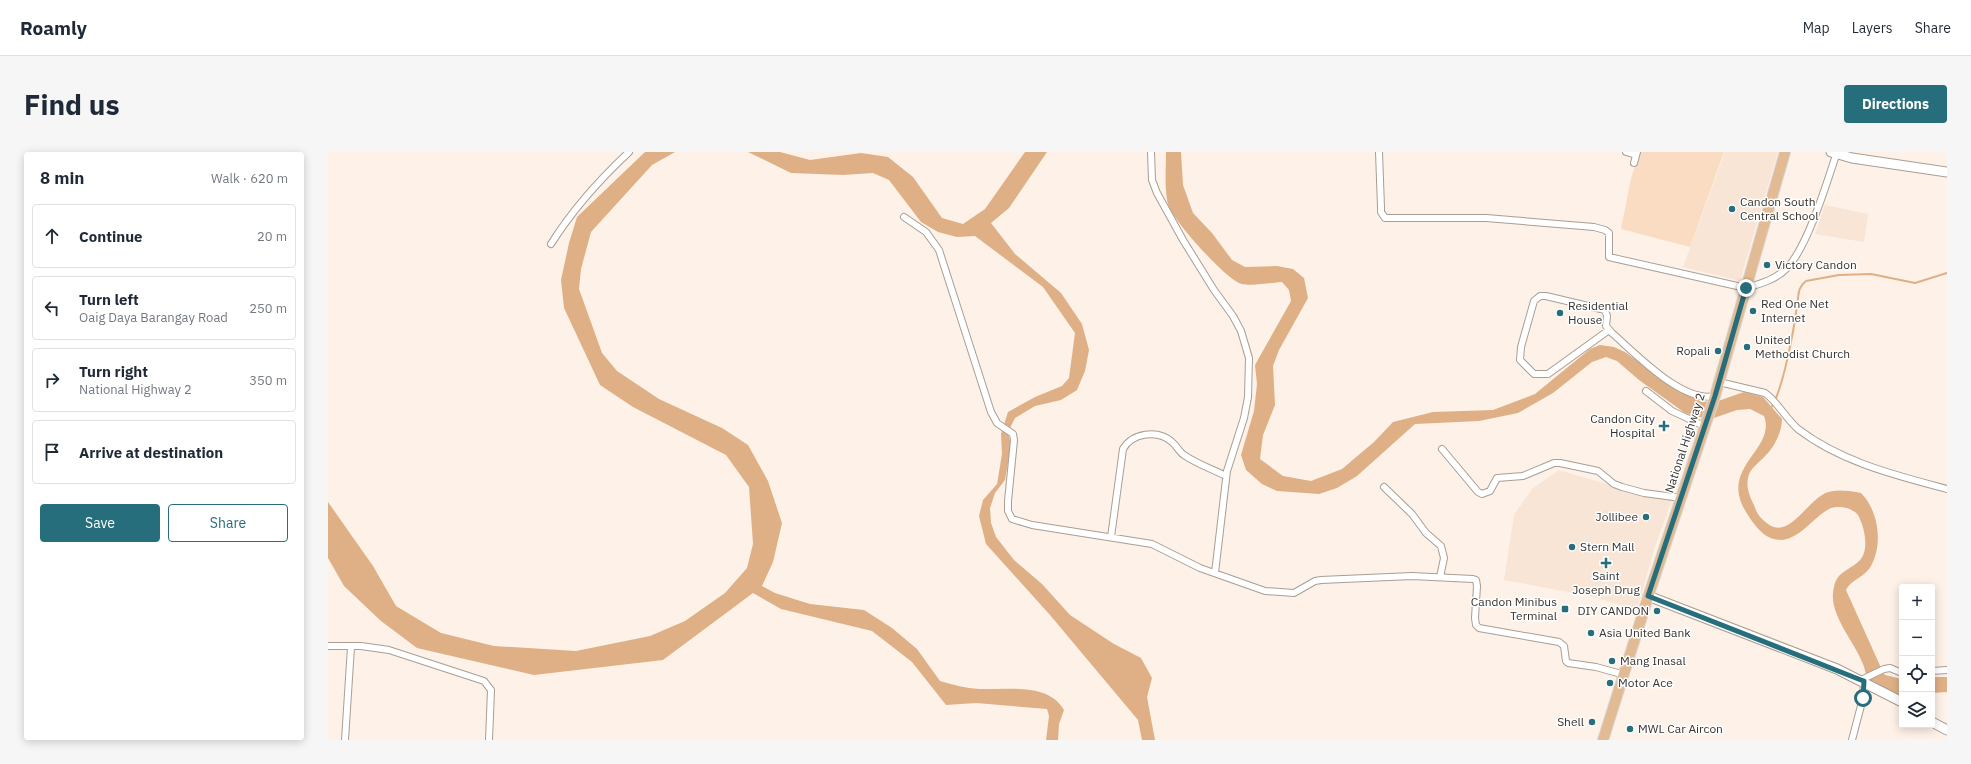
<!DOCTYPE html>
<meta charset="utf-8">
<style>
body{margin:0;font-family:"IBM Plex Sans",sans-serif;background:#f6f6f7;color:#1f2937}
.controls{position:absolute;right:12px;bottom:12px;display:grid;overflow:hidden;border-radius:4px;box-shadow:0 2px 10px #0003}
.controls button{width:36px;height:36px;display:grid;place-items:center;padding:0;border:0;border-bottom:1px solid #e0e1e3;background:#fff;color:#1f2937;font:20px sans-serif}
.stop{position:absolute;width:12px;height:12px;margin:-9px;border:3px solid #276e7c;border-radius:50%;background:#fff}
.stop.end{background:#276e7c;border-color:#fff;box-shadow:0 1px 4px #0008}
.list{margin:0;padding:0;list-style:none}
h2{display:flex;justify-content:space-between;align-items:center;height:52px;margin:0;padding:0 16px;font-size:17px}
h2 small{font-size:13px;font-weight:400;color:#747a83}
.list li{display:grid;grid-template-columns:26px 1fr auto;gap:12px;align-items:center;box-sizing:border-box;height:64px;margin:0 8px 8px;padding:0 8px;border:1px solid #e0e1e3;border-radius:4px}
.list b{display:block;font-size:15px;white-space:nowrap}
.list p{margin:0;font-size:13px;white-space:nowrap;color:#747a83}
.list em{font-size:13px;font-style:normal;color:#747a83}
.actions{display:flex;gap:8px;padding:12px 16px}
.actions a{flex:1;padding:9px 0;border:1px solid #276e7c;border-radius:4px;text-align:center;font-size:14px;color:#276e7c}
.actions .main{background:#276e7c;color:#fff}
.icon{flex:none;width:22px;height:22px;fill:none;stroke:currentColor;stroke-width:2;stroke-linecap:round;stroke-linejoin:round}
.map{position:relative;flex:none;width:1619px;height:588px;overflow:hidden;border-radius:4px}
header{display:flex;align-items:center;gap:24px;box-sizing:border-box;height:56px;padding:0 20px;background:#fff;border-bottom:1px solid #e0e1e3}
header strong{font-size:19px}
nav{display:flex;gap:22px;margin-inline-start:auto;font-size:14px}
.intro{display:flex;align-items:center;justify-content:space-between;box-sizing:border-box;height:96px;padding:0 24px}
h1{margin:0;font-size:28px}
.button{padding:10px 18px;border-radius:4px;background:#276e7c;color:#fff;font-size:14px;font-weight:700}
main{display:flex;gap:24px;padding:0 24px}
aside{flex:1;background:#fff;border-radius:4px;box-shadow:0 2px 10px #0003}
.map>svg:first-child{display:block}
.built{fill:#f8e5d6}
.green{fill:#fadcc3}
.water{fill:#dfb086}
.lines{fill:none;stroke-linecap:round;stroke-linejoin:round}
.stream{stroke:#dfb086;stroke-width:2}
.street-casing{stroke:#a99e94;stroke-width:8}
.secondary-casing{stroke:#a99e94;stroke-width:11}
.primary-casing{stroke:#d7d6d5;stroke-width:12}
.street{stroke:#fff;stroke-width:6}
.secondary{stroke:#fff;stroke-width:9}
.primary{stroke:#e2bb94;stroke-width:10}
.route{stroke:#276e7c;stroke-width:5}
.poi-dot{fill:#276e7c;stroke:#fff;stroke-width:1.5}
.labels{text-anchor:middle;stroke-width:3;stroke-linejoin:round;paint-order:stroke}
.poi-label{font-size:12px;fill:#37322e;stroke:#fff;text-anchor:start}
.street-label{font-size:12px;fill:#37322e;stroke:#fff}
</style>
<header>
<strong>Roamly</strong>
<nav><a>Map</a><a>Layers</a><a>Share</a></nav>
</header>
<div class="intro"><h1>Find us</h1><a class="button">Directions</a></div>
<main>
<aside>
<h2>8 min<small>Walk · 620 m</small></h2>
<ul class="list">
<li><svg class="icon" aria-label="ahead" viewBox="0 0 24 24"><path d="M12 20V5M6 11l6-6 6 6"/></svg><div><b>Continue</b></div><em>20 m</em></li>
<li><svg class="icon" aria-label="left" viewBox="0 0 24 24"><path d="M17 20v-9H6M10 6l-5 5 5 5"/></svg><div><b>Turn left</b><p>Oaig Daya Barangay Road</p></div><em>250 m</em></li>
<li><svg class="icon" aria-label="right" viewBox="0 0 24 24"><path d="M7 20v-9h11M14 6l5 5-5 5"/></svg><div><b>Turn right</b><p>National Highway 2</p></div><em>350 m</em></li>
<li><svg class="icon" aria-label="arrive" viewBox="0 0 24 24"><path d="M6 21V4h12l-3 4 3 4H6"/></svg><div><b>Arrive at destination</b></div></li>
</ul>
<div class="actions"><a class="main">Save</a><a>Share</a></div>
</aside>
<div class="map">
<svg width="1619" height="588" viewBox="0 0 1619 588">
<rect width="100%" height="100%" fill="#fef1e7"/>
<path class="built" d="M1397,0h53l-38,129 -57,-14z
M1497,53l43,9 -4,28 -49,-8z
M1231,318l54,16 59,14 -17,47 -18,63 -47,-14 -86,-16 10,-65 18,-26z"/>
<path class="green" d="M1312,0h84l-34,95 -69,-18 10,-51z"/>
<path class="water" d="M317,0h30l-23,13 -61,67 -10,37 -2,20 23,64 15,18 42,28 63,29 26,17 20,36 14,42 -9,39 -11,24 13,7 35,11 54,6 28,18 25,21 23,32c13,4 26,7 39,8 28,1 69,-7 85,21l-5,14 -1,16h-12l3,-24 -2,-7 -71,-6 -30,2 -34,-43 -40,-31 -91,-22 -28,-16 -90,67 -129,15 -117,-27 -36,-27 -37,-35 -16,-28v-56l45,64 23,40 45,27 53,13 82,5 74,-15 35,-15 40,-28 22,-25 6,-24 -4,-57 -23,-32 -93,-48 -33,-22 -36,-77 -3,-28 8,-37 8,-26z
M420,0h32l30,8 51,-7 27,4 25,20 29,41 21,6 22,-15 40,-57h22l-38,56 -18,15 24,31 46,39 21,31 7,26 -4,21 -8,19 -16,10 -26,6 -20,12 -7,14 3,13 -6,35 -10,13 -5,15 1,15 5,14 18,23 28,24 28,31 44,29 27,14 11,20 -5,19 8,43h-13l-4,-20 -88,-105 -64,-71 -7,-28 4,-16 14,-16 5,-30 -1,-20 7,-22 27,-15 27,-11 7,-8 6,-45 -32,-46 -68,-51 -18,1 -19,-5 -17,-10 -32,-42 -16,-7 -30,2 -52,-2z
M838,0h15l2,33 10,28 19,20 20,27 13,7 32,-1 16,3 11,9 4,20 -29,52 -6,16 2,39 -12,30 -3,24 23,17 28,5 31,-12 32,-27 19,-20 40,-10 60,-2 42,-16 55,-45 10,-4 14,2 11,5 53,38 24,12 19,-2 23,-8 19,5 19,22c0,12 -7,27 -16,36 -6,7 -17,14 -18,23 -2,10 2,19 6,27 3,9 6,13 14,19 20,15 38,-20 54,-29 11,-7 27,-4 39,-2 18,18 23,54 8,76 -7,9 -18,11 -23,21l36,80 3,5 17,4v17l-3,1c-9,-4 -25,-9 -31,-18 -3,-5 -3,-12 -6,-17 -9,-23 -35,-49 -28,-75 3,-15 14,-16 24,-25 12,-10 7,-33 1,-45 -2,-5 -7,-7 -12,-9 -5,-1 -12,-2 -18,1 -20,11 -37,43 -64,26 -8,-6 -14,-15 -19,-23 -28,-45 31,-63 18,-96l-14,-7 -13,1 -26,9 -17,-3 -9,-3 -46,-33 -22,-19 -11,-4 -14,5 -39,31 -35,20 -39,8 -64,3 -58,52 -20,12 -18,6 -42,-3 -15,-7 -16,-14 -5,-15 13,-44 3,-27 -2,-19 36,-64 -2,-11 -7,-8c-11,1 -30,4 -40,2 -15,-3 -67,-62 -73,-77 -5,-13 -3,-41 -3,-55z
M1604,525h15v15l-15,1z"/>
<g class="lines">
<path class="stream" d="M1443,256c12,-18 23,-79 26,-102 2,-11 0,-18 9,-25l33,-6 32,-1 44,9 32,-10"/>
<g class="street-casing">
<path id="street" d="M823,0l1,28 5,13 26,47 31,50 19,26 8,15 8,27 -1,39 -4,21 -17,53 -12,102
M1051,0l2,55v5l4,6h101l108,9 11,3 4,3v24l137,31c14,-4 31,-9 41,-20 21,-22 40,-86 50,-116
M1298,0l10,3
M1306,11l3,-11
M576,65l22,15 13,18 52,162 6,11 16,11 1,6 -6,61v10l4,8 20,6 120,19 48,24 65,23 29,2 21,-12 6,-1 91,-4 61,3 3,1 1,6 -2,32 1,7 3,3 80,14 5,4 2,15 2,2 28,4 29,8
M223,92c22,-35 47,-63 78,-92
M1281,178l-61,44h-14l-14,-14 1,-13 13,-46 6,-5h6l59,14 2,6 -1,10 6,7c24,21 70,70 103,63
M1391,230l46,11c13,9 20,25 33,36 43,33 97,46 149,60
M1318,239l26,20 32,15
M1114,297l36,43 4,2 8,-3 7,-13 26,-2 31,-13h6l38,8 16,13 8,3 22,6 37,5
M1056,335l28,27 14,19 15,13 3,12 -4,19
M783,385l12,-88c9,-16 35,-20 49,-7 5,4 7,10 12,13 13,9 28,14 42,21
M0,494h33l28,4 95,31 7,9 -2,50
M1604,519l15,-1
M1533,528l23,-11 6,-1 12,5
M17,588l6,-93
M1524,588l11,-42 1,-17"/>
</g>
<g class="secondary-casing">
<path id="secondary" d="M1503,0l21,6 95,14
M1320,444l189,73 65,33
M1604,570l15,8"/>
</g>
<g class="primary-casing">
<path id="primary" d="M1275,588l47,-149 65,-195 70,-244"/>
</g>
<use href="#street" class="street"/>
<use href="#secondary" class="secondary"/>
<use href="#primary" class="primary"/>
</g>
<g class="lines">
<path class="route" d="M1418,136l-31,108 -67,200 213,84 3,1 -1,17"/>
</g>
<g class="poi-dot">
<circle cx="1404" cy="57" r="4"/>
<circle cx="1439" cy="113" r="4"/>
<circle cx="1425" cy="159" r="4"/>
<circle cx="1232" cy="161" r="4"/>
<circle cx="1419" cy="195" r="4"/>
<circle cx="1390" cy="199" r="4"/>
<path d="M1334 268h4v4h4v4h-4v4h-4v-4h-4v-4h4z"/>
<circle cx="1318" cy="365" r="4"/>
<circle cx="1244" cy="395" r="4"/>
<path d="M1276 405h4v4h4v4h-4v4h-4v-4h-4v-4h4z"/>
<rect x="1233" y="453" width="8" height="8" rx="2"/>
<circle cx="1329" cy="459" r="4"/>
<circle cx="1263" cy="481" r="4"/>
<circle cx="1284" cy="509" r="4"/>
<circle cx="1282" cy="531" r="4"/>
<circle cx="1264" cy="570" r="4"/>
<circle cx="1302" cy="577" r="4"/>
</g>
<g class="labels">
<g class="poi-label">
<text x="1412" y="54">Candon South<tspan x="1412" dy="14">Central School</tspan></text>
<text x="1447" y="117">Victory Candon</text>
<text x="1433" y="156">Red One Net<tspan x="1433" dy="14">Internet</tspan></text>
<text x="1240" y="158">Residential<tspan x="1240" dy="14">House</tspan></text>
<text x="1427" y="192">United<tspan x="1427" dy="14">Methodist Church</tspan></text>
<text x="1382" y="203" text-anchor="end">Ropali</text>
<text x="1327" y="271" text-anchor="end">Candon City<tspan x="1327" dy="14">Hospital</tspan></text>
<text x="1310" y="369" text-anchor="end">Jollibee</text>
<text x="1252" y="399">Stern Mall</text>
<text x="1278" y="428" text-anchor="middle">Saint<tspan x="1278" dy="14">Joseph Drug</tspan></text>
<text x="1229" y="454" text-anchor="end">Candon Minibus<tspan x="1229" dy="14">Terminal</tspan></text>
<text x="1321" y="463" text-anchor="end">DIY CANDON</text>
<text x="1271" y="485">Asia United Bank</text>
<text x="1292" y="513">Mang Inasal</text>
<text x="1290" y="535">Motor Ace</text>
<text x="1256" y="574" text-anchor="end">Shell</text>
<text x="1310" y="581">MWL Car Aircon</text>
</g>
<g class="street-label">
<text transform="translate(1357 291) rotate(-72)" y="4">National Highway 2</text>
</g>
</g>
</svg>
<div class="controls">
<button>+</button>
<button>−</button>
<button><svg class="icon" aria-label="locate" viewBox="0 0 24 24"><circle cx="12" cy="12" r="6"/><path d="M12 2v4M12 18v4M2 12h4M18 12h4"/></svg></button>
<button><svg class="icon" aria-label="layers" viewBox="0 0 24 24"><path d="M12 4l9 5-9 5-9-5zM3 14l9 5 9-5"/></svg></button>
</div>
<div class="stop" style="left:1535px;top:546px"></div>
<div class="stop end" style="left:1418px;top:136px"></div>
</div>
</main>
